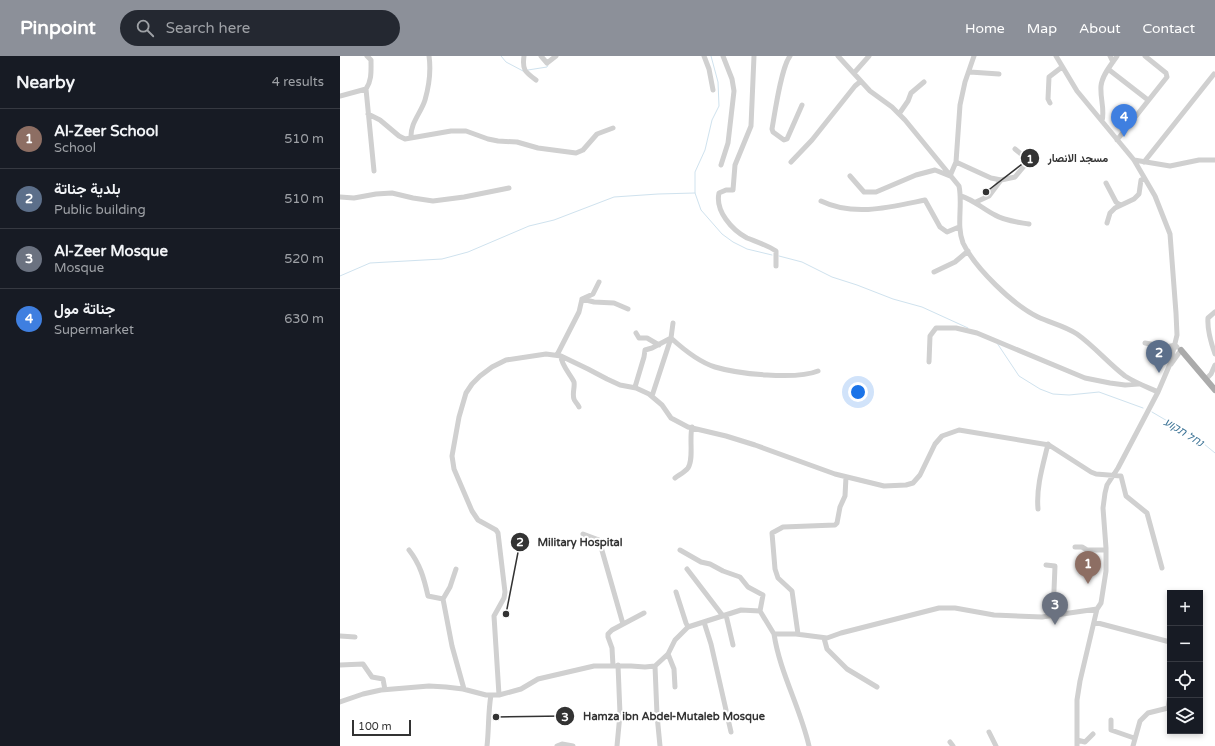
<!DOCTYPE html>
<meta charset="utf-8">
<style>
body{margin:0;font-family:"Varela Round",Vazirmatn,"Noto Sans Hebrew",sans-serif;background:#242831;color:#f1f3f6}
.controls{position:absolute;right:12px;bottom:12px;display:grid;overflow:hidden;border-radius:0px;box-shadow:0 2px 6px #0003}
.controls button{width:36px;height:36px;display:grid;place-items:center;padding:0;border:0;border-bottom:1px solid #363941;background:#171b24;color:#f1f3f6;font:20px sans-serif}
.scale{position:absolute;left:12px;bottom:10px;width:59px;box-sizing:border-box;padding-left:4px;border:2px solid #333;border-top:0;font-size:11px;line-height:14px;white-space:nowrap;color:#333;-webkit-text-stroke:3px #fff;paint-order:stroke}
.you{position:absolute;left:518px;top:336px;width:14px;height:14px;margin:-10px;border:3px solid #fff;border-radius:50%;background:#1a73e8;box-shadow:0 0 0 6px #1a73e833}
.badge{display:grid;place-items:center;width:26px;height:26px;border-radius:50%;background:#8c9099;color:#fff;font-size:13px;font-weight:700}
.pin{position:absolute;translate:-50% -33px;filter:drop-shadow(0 1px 2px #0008)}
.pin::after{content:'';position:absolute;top:21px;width:14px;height:12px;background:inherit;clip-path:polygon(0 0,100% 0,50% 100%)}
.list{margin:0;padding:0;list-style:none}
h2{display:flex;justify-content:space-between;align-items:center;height:52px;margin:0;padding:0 16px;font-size:17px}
h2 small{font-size:13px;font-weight:400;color:#9ea1a6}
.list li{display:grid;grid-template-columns:26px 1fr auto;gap:12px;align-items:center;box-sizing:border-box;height:60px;padding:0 16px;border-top:1px solid #363941}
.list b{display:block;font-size:15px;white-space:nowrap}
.list p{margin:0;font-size:13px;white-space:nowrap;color:#9ea1a6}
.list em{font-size:13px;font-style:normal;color:#9ea1a6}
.icon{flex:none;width:22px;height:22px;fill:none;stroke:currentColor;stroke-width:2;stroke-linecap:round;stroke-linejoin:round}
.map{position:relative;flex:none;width:875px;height:690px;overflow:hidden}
header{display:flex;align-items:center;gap:24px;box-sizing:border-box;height:56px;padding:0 20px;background:#8c9099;color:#fff}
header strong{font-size:19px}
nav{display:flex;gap:22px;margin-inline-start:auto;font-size:14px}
.search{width:280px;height:36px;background:#242831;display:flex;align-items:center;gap:10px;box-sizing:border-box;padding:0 14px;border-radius:22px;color:#9ea1a6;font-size:15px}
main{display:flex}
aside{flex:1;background:#171b24}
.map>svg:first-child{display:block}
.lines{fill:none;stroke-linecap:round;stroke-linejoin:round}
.stream{stroke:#cfe2ee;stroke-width:1}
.minor{stroke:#d0d0d0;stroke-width:5}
.major{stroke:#ababab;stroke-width:6}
.labels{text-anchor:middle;stroke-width:4;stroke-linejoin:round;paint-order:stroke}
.water-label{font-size:11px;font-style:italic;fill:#3f7597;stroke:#fff}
.leader{fill:none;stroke:#333;stroke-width:1.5}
.callout-dot{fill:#333;stroke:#fff;stroke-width:1.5}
.mark-label{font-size:12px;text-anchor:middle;font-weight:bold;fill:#fff}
.callout-label{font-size:11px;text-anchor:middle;font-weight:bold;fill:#333;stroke:#fff;stroke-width:4;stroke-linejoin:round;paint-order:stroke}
</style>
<header>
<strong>Pinpoint</strong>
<div class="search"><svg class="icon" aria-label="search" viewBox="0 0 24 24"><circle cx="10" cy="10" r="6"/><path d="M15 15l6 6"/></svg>Search here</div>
<nav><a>Home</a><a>Map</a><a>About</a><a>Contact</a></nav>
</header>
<main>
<aside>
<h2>Nearby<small>4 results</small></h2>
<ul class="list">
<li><span class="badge" style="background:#8d6e63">1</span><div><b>Al-Zeer School</b><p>School</p></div><em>510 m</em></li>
<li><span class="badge" style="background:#5c6f8a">2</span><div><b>بلدية جناتة</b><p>Public building</p></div><em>510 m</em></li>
<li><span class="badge" style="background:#6b7280">3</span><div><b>Al-Zeer Mosque</b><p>Mosque</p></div><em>520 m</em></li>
<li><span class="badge" style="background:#3f7fe0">4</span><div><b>جناتة مول</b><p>Supermarket</p></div><em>630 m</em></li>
</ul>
</aside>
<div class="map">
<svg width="875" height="690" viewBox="0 0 875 690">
<rect width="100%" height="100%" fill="#fff"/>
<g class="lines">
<path class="stream" d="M161,0l5,6 17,9
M371,0l7,26 1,24 -7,14 -7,30 -10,22v21l6,17 21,24 11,8 14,7 25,6
M188,14l19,-3 1,-2
M439,200l23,6 30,15 25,8 36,14 29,8 46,21
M0,220l30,-13 72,-4 26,-7 61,-26 25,-6 60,-23 44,-3 37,-1
M657,287l22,33 21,13 13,5 16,1 30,-3 44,16
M812,356l46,27 17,14"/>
<path class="minor" d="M184,0c-2,14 1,16 12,24
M201,0l6,7 9,-7
M364,0l5,13 4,21
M414,0l-3,70 -16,39 -2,25h-7l-7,3c-4,18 13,37 28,45 10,4 20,7 29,13v15
M450,0c-9,12 -15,56 -18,73l1,3 11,8 3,-1 15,-34
M498,0l32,35 22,16 13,13 54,66c4,19 -3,39 4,57 12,25 50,62 75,74 13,6 27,9 39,17 17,12 31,29 48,42 11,7 22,11 33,16
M716,0l21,35 57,69 21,36 15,38 6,79 1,22 -7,29 -12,28 -40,76 -11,17 -2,8 -2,15 3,40v23l-5,32 -4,6 -17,72 -3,19v46
M770,0l3,6
M768,13l40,31
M630,16l29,2
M514,17l15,-17
M26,33l8,82
M0,40l26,-7c6,-9 5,-18 5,-29l-4,-4
M710,47l-2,-4 1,-22 13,-10
M28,58l12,6 19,16 6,3 46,-8h15l22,8 10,2 19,1 21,6 38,5 7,-3 14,-16 16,-6
M559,58l9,-13 3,-8 13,-11
M762,65c3,-12 -2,-22 -1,-35 1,-11 10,-21 16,-30
M71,82c-1,-15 10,-25 14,-38 4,-14 6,-30 4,-44
M777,84l50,-63 -1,-4 -21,-17
M794,104l36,6 29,-6h16
M451,106l21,-22 43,-54 6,-5
M616,106l35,16 10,2
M804,106l70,-88
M381,109l7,-22 6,-52 -2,-12 -9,-23
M510,120l14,16h12l40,-17 19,-5 15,6
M610,120l6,-14 4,-57 5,-23 9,-26
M766,127l10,19 4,3
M621,140c13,4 22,13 34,19 10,6 22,7 34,9
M0,141l14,1 22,-4 16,-1 21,5 20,3 31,-4 45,-9
M481,145c33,16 70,6 104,-1l15,27 7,5 12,-5
M636,146l13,-6 12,-16 14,-3 10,-12 3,-5 -13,-11
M767,167l3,-10 5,-5 19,-9 5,-5 2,-14 4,-1
M594,216l21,-10 13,-11
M242,243l11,-5 6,-12
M875,256l-7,6c-1,13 3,25 7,36
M296,277l3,5h8l12,7
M331,282c12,11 28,24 44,29 23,7 81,13 103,4
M805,287l22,4 8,-2 2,2
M217,299l22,-43 3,-13 12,3 20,1 14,6
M221,300c0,9 10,19 13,26 1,5 -2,12 0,17 0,2 4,5 5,8
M589,306l1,-26 6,-8h20l21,5 108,45 25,5 15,2 13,-1
M831,308l10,-14
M866,323l5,-5 4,-9
M295,331l9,-30 1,-7 7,-2 19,-10
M312,340l19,-58 2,-15
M335,422c4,-3 10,-6 13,-10 6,-9 1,-29 4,-41
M698,453c-2,-22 5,-44 10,-65
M243,478l16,6 24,84
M735,491h7l5,3h19
M69,494c11,14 15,28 19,46l15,3 9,47 12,43
M340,494l21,12 9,2 13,7 17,6 8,10 15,8 -3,16
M706,509l9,1 -2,49
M347,513l36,47
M336,536l10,31 2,4
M103,543l7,-12 6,-18
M386,559l7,30
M364,566l7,22 20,88
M754,566l76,20
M434,578c6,39 26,73 35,112
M458,578l-6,-43 -14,-13 -3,-9 -3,-36 11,-6 52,-2 2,-2 3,-16 5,-11 1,-19
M0,580l15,1
M484,582l3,11 20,20 30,18
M328,598l6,15 1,18
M0,609l23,-1 9,13 11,2 2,11
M273,610l-1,-18 -4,-11v-3l4,-4 32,-17
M315,610l2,49 3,31
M159,639l-5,-79 10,-18 1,-6 -7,-59 -2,-3 -18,-10 -6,-9 -18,-42 -2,-13 7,-39 7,-24 6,-9 8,-8 12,-9 14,-7 40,-6 15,2 27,13 19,10 13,6 16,3 13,6 13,11 9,13 17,9 38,9 29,9 80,29 49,12 22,-1 7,-2 7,-8 15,-31 7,-8 17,-6 90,15 42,27 5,2 25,2 5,20 21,17 15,55
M0,646l23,-8 18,-4 48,-4 17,1 17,2 23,6h13l22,-6 17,-10 56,-13h37l14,1 10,-1 13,-12 7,-14 13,-13 53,-17 19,1 14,23h22l31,4 14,-5 98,-25h16l39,7 48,2 55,-8
M771,664v10l23,8
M649,676l7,14
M737,684l8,2 8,-8
M610,686l3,4
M147,690c2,-17 1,-34 4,-51
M217,690l5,-2 11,2
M277,690l3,-32 -2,-49
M793,690l7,-25 8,-8 20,-5 2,-13"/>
<path class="major" d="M841,294l34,40"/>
</g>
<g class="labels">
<g class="water-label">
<text transform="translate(844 376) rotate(32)" y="4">נחל תקוע</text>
</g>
</g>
<path class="leader" d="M646 136L690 102M166 558L180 486M156 661L225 660"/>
<g class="callout-dot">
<circle cx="646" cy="136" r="4"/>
<circle cx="166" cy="558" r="4"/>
<circle cx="156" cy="661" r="4"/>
<circle cx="690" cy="102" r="10"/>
<circle cx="180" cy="486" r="10"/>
<circle cx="225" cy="660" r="10"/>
</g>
<g class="mark-label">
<text x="690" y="107">1</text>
<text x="180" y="490">2</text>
<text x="225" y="665">3</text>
</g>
<g class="callout-label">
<text x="738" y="106">مسجد الانصار</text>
<text x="240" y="490">Military Hospital</text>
<text x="334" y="664">Hamza ibn Abdel-Mutaleb Mosque</text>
</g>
</svg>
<div class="controls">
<button>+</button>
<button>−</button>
<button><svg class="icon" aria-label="locate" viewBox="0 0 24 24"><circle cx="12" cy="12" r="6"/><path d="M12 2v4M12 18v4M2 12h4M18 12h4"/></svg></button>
<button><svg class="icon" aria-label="layers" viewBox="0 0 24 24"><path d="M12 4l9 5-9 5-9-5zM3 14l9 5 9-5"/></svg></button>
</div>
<div class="scale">100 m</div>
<div class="you"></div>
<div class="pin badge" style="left:748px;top:528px;background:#8d6e63">1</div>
<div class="pin badge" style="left:819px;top:317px;background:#5c6f8a">2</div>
<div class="pin badge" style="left:715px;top:569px;background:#6b7280">3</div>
<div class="pin badge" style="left:784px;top:81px;background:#3f7fe0">4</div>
</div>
</main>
